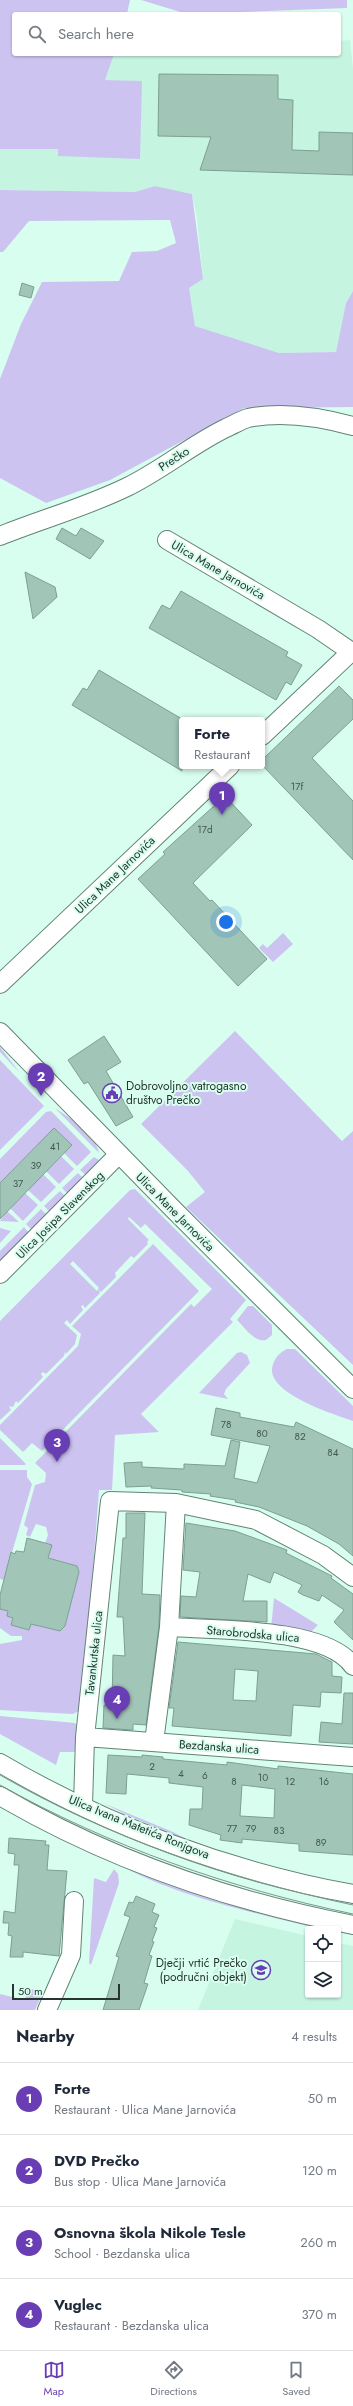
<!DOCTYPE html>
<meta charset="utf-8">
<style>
body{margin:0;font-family:Jost,sans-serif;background:#f2f2f3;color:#1f2937}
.controls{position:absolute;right:12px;bottom:12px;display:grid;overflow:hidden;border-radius:4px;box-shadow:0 1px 3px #0004}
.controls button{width:36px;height:36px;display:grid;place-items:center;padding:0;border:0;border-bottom:1px solid #e0e1e3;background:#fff;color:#1f2937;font:20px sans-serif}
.scale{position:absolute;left:12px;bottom:10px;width:108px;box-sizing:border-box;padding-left:4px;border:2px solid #26352f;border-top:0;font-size:11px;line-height:14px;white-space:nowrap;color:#26352f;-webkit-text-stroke:3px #d8feef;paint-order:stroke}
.you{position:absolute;left:226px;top:922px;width:14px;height:14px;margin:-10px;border:3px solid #fff;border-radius:50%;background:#1a73e8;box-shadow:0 0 0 6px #1a73e833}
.badge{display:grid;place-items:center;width:26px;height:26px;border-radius:50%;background:#693eb5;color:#fff;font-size:13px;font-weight:700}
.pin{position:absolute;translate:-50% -33px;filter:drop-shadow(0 1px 2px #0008)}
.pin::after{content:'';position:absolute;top:21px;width:14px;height:12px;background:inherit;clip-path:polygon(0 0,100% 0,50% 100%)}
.popup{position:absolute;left:179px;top:717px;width:86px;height:52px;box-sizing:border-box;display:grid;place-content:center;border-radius:4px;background:#fff;filter:drop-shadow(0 1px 3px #0005);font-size:13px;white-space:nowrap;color:#747a83}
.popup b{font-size:15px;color:#1f2937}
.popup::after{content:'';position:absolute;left:50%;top:100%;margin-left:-8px;border:8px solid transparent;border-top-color:#fff}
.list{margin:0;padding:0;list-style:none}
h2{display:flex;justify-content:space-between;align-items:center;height:52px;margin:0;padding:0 16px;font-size:17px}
h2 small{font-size:13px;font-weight:400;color:#747a83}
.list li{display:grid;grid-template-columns:26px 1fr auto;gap:12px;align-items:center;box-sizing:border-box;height:72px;padding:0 16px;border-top:1px solid #e0e1e3}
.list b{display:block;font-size:15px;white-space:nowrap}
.list p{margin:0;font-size:13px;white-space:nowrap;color:#747a83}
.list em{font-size:13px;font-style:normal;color:#747a83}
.icon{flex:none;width:22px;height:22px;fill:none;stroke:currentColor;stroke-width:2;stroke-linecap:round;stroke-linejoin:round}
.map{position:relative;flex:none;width:353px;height:2010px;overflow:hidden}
.search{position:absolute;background:#fff;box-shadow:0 1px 3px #0004;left:12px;right:12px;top:12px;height:44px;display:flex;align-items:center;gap:10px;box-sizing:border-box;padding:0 14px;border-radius:4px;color:#747a83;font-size:15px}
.sheet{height:340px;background:#fff}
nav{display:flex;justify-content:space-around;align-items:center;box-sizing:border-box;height:56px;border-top:1px solid #e0e1e3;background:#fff;font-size:11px;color:#747a83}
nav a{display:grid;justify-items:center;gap:2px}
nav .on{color:#693eb5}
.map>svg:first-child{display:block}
.built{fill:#c5f4e1}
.green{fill:#cdc3f1;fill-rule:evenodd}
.building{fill:#a1c6b7;stroke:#7ca092;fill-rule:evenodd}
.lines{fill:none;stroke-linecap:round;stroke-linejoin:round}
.minor-casing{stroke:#618375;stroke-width:20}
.minor{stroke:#fff;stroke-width:18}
.tram{stroke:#7d978d;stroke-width:1}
.labels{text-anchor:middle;stroke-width:4;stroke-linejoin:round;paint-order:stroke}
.number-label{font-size:10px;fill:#455951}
.street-label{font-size:12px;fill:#26352f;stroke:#d8feef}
.poi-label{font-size:12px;fill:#26352f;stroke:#d8feef;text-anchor:start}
</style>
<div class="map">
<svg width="353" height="2010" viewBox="0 0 353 2010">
<rect width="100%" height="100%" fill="#d8feef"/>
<path class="built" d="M350,40l3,29v222l-7,12 -10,49 -57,1 -84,-27 -6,-38 14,-9 -6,-61 -5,-24 -37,-8 -20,6 -135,-2v-41h59l-1,7 84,-74 -38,-2 10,-26h225v-13z
M235,1919l73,17v59h30v-52l15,3v64h-155z"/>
<path class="green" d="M0,0h130l-3,14h-113v40h100l-9,26 37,1 -2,78 -82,-3v-7h-58z
M141,0h206v8l-160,6z
M155,186l37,8 11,85 -14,9 6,38 84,27 57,-1 10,-49 7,-12v116l-109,1 -134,72 -64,23 -46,-25v-99l21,-55 21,-42 77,-1 13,-29 25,-1 19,-8 -6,-23 -141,1 -26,31h-3v-62l135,2z
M283,933l10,11 -20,18 -14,-14 4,-4 4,4z
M235,1031l107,110 11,-10v234l-167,-158 19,-15 -17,-21 -47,-47z
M0,1047l20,26 -20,-21z
M0,1060l44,46 -44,44z
M55,1108c16,11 40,25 44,45z
M51,1111l40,41 -14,14 -13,-13 8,-8 -18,-17 -54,55v-24l46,-47z
M61,1156l13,13 -15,15 -13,-13z
M94,1157l5,3 -11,17 -8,-7z
M78,1173l7,7 -16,15 -7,-7z
M43,1174l13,13 -15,15 -13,-12z
M135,1189l111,111 -16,19 3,3 -92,92 18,18 -44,3 -3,55h-13l-16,213 -4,8 -6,3 -73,-4v-66l22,-4v-4h-11l-11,-8v-24l8,7 -1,5 6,2 -2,7 18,5 2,-6 29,7 5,-5 14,-54 -2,-6 -29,-8 4,-13 -7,-2 3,-8 -2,-8 -10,-3 -6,13 -4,-2 2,-7 -4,-3 11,-40 10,-3 1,-9 -11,-10 156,-159 3,3 18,-18 -67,-65 -4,4 -12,-11 -1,2 21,21 -2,2 1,2 -14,14 -3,-2 -16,17 1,4 -15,15 -2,-2 1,3 -15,15 -2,-3 -2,1 2,4 -13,14 -3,-4 -3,3 13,12 -2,9 -9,10 -1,-2 -1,4 -18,18 -3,-2 -2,2 2,3 -25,26 -2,-2 -3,6 -4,-1 2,4 -11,10v-99l126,-127 4,-4zM73,1261l26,27 -2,3 -27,-27z
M60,1191l7,7 -16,15 -7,-7z
M25,1193l13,12 -15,16 -13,-13z
M41,1209l7,7 -15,15 -7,-7z
M7,1211l12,11 -19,-1z
M24,1227l6,7 -30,30v-13z
M0,1228l11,3 -11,12z
M153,1244l46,47 -157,160 -10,-8 -9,9 -23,-22v-5l78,-79 3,-12 -9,-8z
M248,1306h5l19,19v10l-6,5c-11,3 -22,-13 -29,-20z
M287,1349h8l58,57v15c-20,-7 -84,-27 -81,-53 2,-10 7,-15 15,-19z
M241,1352l6,3 3,8 -24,26 -2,5 4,5 -29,-6 38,-40z
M0,1438l26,26 -1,1h-25z
M0,1470h27v7l5,7 -28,96 -4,-1z
M274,1598l44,27 -8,8 -39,-4z
M0,1716l75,7 2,3 -2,26h-15l-4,13 -56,-31z
M103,1803l70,29 19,10 -63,-26z
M116,1863l219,66h-16c-66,-17 -143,-32 -203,-66z
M114,1869l4,5 1,9 -28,82 -2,-2 5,-85 12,4z
M28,1988l15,4 -8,18h-35v-16l25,6z"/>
<path class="building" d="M159,74l119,1v24l15,1 -1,50 27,1v-19l34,1v42l-153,-5 11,-33 -53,-1z
M22,283l12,4 -3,11 -12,-3z
M62,528l14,8 5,-8 23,13 -14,18 -34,-20z
M25,572l30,15 2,10 -24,22z
M181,591l107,61 -2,4 16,9 -11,20 -5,-3 -10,18 -127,-72 13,-23 8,4z
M99,670l83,49v52l-110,-66 11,-17 4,2z
M339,686l14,14v19l-41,39 41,43v59l-91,-95v-5z
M225,796l27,29 -59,58 17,18 2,-1 55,59 -29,27 -100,-107 27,-25 -2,-2z
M104,1036l17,26 -15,9 27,46 -17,9 -28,-44 -4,2 -16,-24z
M54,1128l18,17 -72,74v-36z
M216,1408l24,5v4l54,10 2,-5 57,27v107l-14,-12 -32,-18 -48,-19 -24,-5 1,-2 -26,-4 1,-2 -29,-2v-2l-31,-2 1,-2 -26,1 -2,-24 18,-1v5l42,2v-5l41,2 6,-26 9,2 -6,36 23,5 13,-37 -59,-11z
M126,1513h19l-3,81 18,1 -1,31 -13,99 -13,-1v6l-30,-2 1,-23 8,1 1,-51 12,1 -2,-39h-6l6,-79h3z
M186,1523l49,8 52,19 -1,3 46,23 -1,2 22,16v46l-19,-18 10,-12 -22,-15 -3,6 -16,-6 -5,-3 4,-7 -28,-13 -4,11 -22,-9 -5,27h24v21l-87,-5 1,-21 15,1 4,-25 -17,-2z
M27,1538l25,7 -4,13 29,8 2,6 -14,54 -5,5 -29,-7 -2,6 -18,-5 2,-7 -6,-2 1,-5 -8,-2v-14l11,-43 4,2 1,-3 8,1z
M178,1642l138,12 16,8v14l10,1 -1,16 -20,-1 -1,15 -27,-2 -2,31 -119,-10 2,-18h-5zM235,1669l23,2 -2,30 -23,-1z
M344,1693h9v51l-34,-2 2,-20 21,2z
M108,1755l34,2v-2l21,2v2l64,6v-3l51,7v-3l75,8v81l-54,-4v-7l-13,-1 -44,-4v4l-22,-3 1,-5 -32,-10 1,-16h12l1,-22 -34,-4v-5l-42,-4 -1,20 -20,-1zM242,1785l33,4 -1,29 -34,-2z
M9,1838l37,3 -1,4h4l-2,25 20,1 -8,85 -36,-4v5h-13l2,-21 -4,-1 1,-12h-6l1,-12 11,2 4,-48h-5l1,-11 -7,-1z
M136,1896l19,8 -3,8 7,3 -5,12 3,1 -5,13 2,1 -5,13 3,1 -8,27 4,1 -9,26h-36l16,-53 -3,-1 14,-39 -6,-2 5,-13 4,1z"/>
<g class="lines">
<g class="minor-casing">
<path id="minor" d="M0,536c42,-17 86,-29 127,-49 35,-17 64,-42 99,-59 7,-3 15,-8 22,-10 34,-7 72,-1 105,8
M167,540l151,89 35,24
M262,736l89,-84
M0,984l230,-218
M0,1032l174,178 179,179
M0,1274l119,-120
M169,1627c45,3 157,0 184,39
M85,1737l268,20
M154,1742l15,-115 7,-124
M0,1763c107,63 231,109 353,131
M0,1796c108,63 230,105 353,129
M83,1806l2,-69 25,-236 66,2 80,17 67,35 30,22
M47,2010l24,-55 3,-54"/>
</g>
<use href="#minor" class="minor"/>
<path class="tram" d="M0,1775c109,63 230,104 353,130
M0,1785c111,62 229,103 353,129"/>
</g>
<defs>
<g id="civic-ring" transform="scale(1)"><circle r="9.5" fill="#d8feef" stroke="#693eb5" stroke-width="1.5"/><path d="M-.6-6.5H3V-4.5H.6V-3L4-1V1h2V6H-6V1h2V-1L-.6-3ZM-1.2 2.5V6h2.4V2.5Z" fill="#693eb5"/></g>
<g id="school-ring" transform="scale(1)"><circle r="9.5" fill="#d8feef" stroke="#693eb5" stroke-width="1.5"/><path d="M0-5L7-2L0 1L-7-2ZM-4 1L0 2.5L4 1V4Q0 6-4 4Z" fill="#693eb5"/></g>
</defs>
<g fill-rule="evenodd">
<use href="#civic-ring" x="112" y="1093"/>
<use href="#school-ring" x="261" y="1970"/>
</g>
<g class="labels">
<g class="number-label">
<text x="297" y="790">17f</text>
<text x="205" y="833">17d</text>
<text x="55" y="1150">41</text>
<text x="36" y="1169">39</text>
<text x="18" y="1187">37</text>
<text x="226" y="1428">78</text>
<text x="262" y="1437">80</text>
<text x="300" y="1440">82</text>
<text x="333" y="1456">84</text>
<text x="152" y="1770">2</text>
<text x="181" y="1777">4</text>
<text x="205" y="1779">6</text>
<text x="263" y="1781">10</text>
<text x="234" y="1785">8</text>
<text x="290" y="1785">12</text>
<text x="324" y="1785">16</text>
<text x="232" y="1832">77</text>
<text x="251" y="1832">79</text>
<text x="279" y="1834">83</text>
<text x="321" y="1846">89</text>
</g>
<g class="street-label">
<text transform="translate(174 459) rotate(-33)" y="4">Prečko</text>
<text transform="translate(218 570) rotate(30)" y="4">Ulica Mane Jarnovića</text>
<text transform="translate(115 875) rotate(-44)" y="4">Ulica Mane Jarnovića</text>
<text transform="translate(175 1212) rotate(45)" y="4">Ulica Mane Jarnovića</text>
<text transform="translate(60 1215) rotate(-45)" y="4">Ulica Josipa Slavenskog</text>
<text transform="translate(253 1634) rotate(5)" y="4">Starobrodska ulica</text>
<text transform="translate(94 1653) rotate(-84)" y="4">Tavankutska ulica</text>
<text transform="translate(219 1747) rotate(4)" y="4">Bezdanska ulica</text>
<text transform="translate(139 1827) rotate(22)" y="4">Ulica Ivana Matetića Ronjgova</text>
</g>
<g class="poi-label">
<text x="126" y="1090">Dobrovoljno vatrogasno<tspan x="126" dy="14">društvo Prečko</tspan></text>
<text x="247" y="1967" text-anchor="end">Dječji vrtić Prečko<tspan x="247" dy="14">(područni objekt)</tspan></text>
</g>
</g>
</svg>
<div class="controls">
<button><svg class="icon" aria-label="locate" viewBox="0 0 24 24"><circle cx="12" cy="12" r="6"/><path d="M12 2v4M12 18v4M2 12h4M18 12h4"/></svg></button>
<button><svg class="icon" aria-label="layers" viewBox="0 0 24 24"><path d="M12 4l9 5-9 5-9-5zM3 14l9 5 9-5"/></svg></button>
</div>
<div class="scale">50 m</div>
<div class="you"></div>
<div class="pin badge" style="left:222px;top:815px">1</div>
<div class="popup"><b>Forte</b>Restaurant</div>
<div class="pin badge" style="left:41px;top:1096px">2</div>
<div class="pin badge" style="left:57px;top:1462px">3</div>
<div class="pin badge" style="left:117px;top:1719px">4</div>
<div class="search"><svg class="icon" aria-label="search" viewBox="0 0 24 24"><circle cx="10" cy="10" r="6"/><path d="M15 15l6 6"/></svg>Search here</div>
</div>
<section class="sheet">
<h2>Nearby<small>4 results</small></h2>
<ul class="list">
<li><span class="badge">1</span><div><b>Forte</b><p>Restaurant · Ulica Mane Jarnovića</p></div><em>50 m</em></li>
<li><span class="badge">2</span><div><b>DVD Prečko</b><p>Bus stop · Ulica Mane Jarnovića</p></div><em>120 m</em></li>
<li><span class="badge">3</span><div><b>Osnovna škola Nikole Tesle</b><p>School · Bezdanska ulica</p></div><em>260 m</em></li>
<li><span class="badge">4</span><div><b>Vuglec</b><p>Restaurant · Bezdanska ulica</p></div><em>370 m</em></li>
</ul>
</section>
<nav>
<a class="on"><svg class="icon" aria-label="map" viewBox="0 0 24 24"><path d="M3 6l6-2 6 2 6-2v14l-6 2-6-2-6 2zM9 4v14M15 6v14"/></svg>Map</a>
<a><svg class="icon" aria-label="directions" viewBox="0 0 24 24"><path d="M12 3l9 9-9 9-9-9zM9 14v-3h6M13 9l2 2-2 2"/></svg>Directions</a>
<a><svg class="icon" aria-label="saved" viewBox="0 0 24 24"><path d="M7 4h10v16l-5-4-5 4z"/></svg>Saved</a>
</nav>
